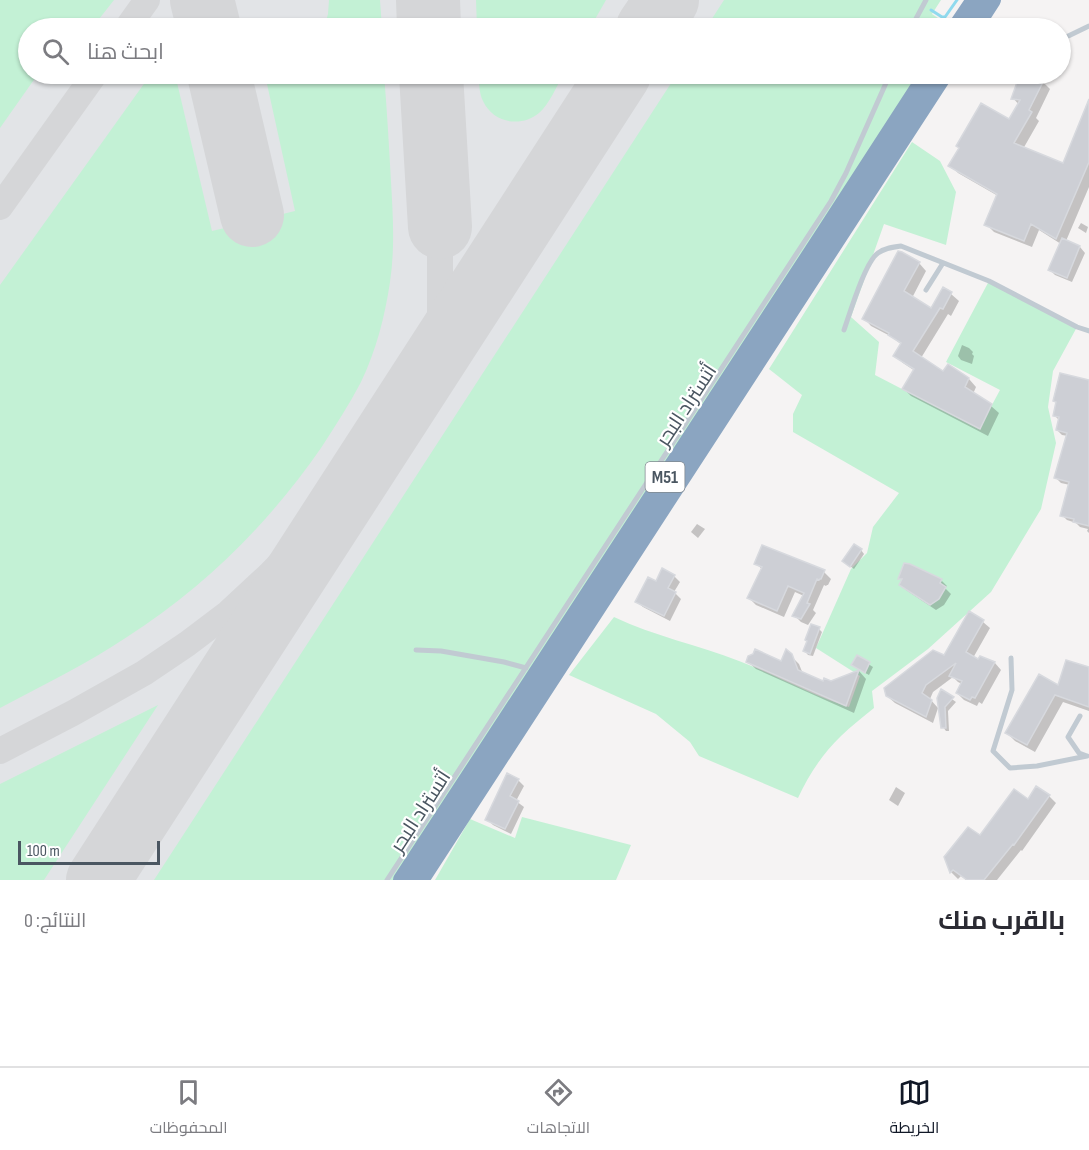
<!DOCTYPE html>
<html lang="ar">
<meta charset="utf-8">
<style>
body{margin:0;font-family:"Sofia Sans Condensed",Cairo,sans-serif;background:#f7f7f7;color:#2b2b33;direction:rtl}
.scale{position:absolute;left:18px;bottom:15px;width:142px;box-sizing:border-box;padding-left:6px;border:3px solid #4a5661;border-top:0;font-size:16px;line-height:21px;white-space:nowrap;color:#4a5661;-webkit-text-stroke:4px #fff;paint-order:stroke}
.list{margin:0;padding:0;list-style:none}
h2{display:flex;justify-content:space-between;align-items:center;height:78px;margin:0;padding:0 24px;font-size:26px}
h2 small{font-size:20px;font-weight:400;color:#7c7c81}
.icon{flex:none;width:33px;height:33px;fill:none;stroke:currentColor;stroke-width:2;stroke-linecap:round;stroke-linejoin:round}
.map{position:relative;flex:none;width:1089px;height:880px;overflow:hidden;direction:ltr}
.search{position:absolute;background:#fff;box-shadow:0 2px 4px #0004;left:18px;right:18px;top:18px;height:66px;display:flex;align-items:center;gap:15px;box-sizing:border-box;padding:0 21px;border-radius:33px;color:#7c7c81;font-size:22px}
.sheet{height:186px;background:#fff}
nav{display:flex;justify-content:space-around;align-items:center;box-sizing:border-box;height:84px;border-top:2px solid #e1e1e2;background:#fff;font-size:16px;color:#7c7c81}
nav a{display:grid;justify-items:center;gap:3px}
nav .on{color:#111827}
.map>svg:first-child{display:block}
.airport{fill:#e2e4e7}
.green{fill:#c3f1d5}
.shadow{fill:#0003}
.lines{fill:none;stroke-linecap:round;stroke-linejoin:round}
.stream{stroke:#90daee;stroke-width:3}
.taxiway{stroke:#d5d6d8;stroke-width:26}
.runway{stroke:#d5d6d8;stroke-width:64}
.building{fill:#cdcfd5;stroke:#d7d9de;stroke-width:1.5}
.service{stroke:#c1cad2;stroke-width:5}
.motorway{stroke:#8ba5c1;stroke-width:18}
.labels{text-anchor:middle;stroke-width:4.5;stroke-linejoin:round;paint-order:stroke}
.shield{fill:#fff;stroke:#808990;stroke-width:1.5}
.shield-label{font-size:18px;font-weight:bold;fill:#4a5661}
.street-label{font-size:20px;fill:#4a5661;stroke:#fff}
</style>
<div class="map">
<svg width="1089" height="880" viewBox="0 0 1089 880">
<rect width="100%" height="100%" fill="#f5f3f3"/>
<path class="airport" d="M0,0h931l-15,28h-888v46h867l-504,806h-391z"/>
<path class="green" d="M0,0h114l-22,28h-64v46h10l-38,54z
M329,0h51l2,28h-58l4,-14z
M476,0h130l-16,28h-113z
M724,0h217l-9,14 21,14h-247z
M135,74h40l37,157 83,-20 -28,-127 22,-10h95c3,36 5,72 7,108 2,34 4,67 -1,100 -5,34 -14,69 -29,100 -12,23 -26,44 -40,66 -52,75 -117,140 -194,189 -40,27 -84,48 -127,71v-423l146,-204z
M479,74h85c-7,11 -15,31 -25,39 -18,15 -46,10 -56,-12 -4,-8 -4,-18 -4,-27z
M677,74h251l-525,806h-249z
M912,142l28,19 16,31 -10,53 -62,-21 -33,93 28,25 -4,33 104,54 21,-39 -54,-28 43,-81 88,46 -24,44 -5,36 8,36 -15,66 -50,83 -63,57 -56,42 2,17c-11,9 -23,18 -33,28 -18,17 -33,40 -43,62l-99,-42 -9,-14 -34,-28 -87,-39 45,-58c40,19 84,28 125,44 37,14 73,34 110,46l11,-31 -44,-28 35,-79 16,-16 6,-26 26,-34 -106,-61v-18l9,-19 -33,-26z
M158,705l-114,175h-44v-96z
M522,817l109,28 -15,35h-181l35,-61 45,19z"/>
<path class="shadow" d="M1022,74l21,8 7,7 -14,29 3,3 -16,28 41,16 25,-54v76l-23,54 14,6 5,6 -13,29 -17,-7 -6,-6 12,-25 -22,-14 -7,17 -38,-15 -8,-8 12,-28 -40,-23 -8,-8 59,-44 10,-16 -6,-7z
M1081,223l7,4 -2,6 -8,-5z
M919,263l7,8 -14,27 20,12 19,-16 8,7 -8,15 -3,-2 -27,44 22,16 5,-8 21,13 7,8 -3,7 18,12 8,7 -11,23 -77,-40 -7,-7 11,-18 -12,-8 -8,-7 7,-11 -10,-8 -21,-11 -7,-8z
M962,345l7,3 4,4 -1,2 2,2 -2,8 -11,-4 -3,-4z
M1089,382v151l-2,-2 1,-2 -8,-2 -4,-4 -9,-3 -5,-5 8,-30 -9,-2 -5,-5 12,-42 -6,-1 -5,-5 3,-9 -6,-6 4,-11 -4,-4z
M697,524l8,5 -7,9 -7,-6z
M861,550l3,4 -10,15 -7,-5z
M756,564l68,8 7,7 -3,6h-1l-1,1 -2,-1 -11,25 3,3 -8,12 -7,-3 -7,-7 10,-19 -9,-4 -11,25 -28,-12 -7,-7 13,-29z
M674,576l6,6 -6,10 7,7 -11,22 -27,-14 -6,-5 20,-19z
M900,578l41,2 6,6 -2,2 6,6 -7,11 -8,5 -30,-20 -6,-5 3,-4z
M983,622l7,6 -17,30 5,3 3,-3 14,5 6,7 -19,34 -3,-2 -2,4 -13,-6 -7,-7 5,-9 -4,-2 -5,-5 -20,15 -3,7 8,9 -5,15 -38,-20 -8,-7 58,-39z
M819,629l3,3 -9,24 -5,-1 -3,-4z
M786,651l13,13 4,10 21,9h7l28,-12 7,8 -12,34 -98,-44 -8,-7 34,1z
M857,657l16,10 -4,8 -13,-7 -3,-3z
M1089,668v43l-26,-9 -28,50 -20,-11 -8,-8 52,-46z
M942,692l14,10 -8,9 1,20h-3l-3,-4z
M518,780l6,6 -8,15 8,6 -13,27 -18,-9 -6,-6z
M896,787l9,6 -7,13 -9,-6z
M1049,796l7,7 -34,48 -1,-1 -24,30h-31l-5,-4 -3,3 -7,-7 -6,-15 36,-20z"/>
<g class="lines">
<path class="stream" d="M931,10l11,7h3l12,-17"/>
<path class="taxiway" d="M127,28l20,-28
M639,28l13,-28
M0,207l95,-133
M440,227v123
M0,751l73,-38 71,-40 43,-29 41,-31 41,-38 39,-40 56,-77 25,-28"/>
<path class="runway" d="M202,0l7,28
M428,0l1,28
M648,28l19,-28
M219,74l33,141
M431,74l9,153
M98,880l521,-806"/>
</g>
<path class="building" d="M1020,74h5l19,6 -15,30 3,2 -18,31 49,20 26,-64v63l-33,77 -25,-15 -7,17 -40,-16 13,-31 -49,-28 11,-18 -3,-2 25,-43 28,16 11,-19 -9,-1z
M1062,238l18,8 -13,32 -19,-8z
M898,251l4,1 18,10 -16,29 27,17 12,-21 9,5 -9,17 -3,-1 -27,43 30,20 5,-7 21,14 -4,9 27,17 -12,25 -78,-40 12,-20 -21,-13 8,-13 -13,-8 1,-2 -27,-14z
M1060,373l29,7v146l-16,-4 1,-3 -14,-3 9,-34 -15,-4 13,-45 -11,-3 3,-13 -6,-1 3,-14 -3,-1z
M854,544l8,5 -12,18 -8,-6z
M762,545l63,25 -4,9h-1l-1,1 -2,-1 -10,24 3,1 -9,15 -9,-3 12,-23 -16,-7 -11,25 -30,-13 15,-31 -8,-3z
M904,563l6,1 32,15 -2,4 6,4 -7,12 -9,6 -31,-20 3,-6h-4z
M662,568l13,7 -7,13 8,4 -12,24 -29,-14 13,-25 8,4z
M969,611l15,9 -18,32 12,7 2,-3 15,6 -20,36 -3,-1 -2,3 -14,-7 6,-12 -13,-5 7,-13 -30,22 -4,8 10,7 -6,17 -40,-21 -2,-8 49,-38 11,5z
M811,624l9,3 -10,27 -7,-3 4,-10 -2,-1z
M755,649l26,12 5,-12 6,5 6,16 25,11 1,-3 7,3 28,-11 -13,36 -100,-44 2,-6 5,-2z
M857,655l13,7 -5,11 -14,-8z
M1066,660l23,7v40l-34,-12 -28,50 -22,-12 34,-59 19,11z
M941,689l13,8 -9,10 1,21h-5l-4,-30z
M507,773l12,6 -9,17 9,5 -14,28 -20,-9z
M1036,786l14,9 -36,50 -1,-1 -29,36h-17l-14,-10 -3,3 -6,-16 24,-30 12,8 34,-46 14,10z"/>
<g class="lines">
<path class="service" d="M911,28l15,-28
M1060,40l29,-14
M926,290l17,-27
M844,330c6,-17 21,-68 34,-77 7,-5 15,-6 23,-7l88,35 88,46 12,4
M416,650l25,1 63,11 22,6
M1011,658l1,32 -19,61 17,17 27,-2 50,-10
M1080,716l-12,21 11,16 8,3
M387,880l444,-679 15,-28 44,-99"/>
<path class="motorway" d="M956,28l19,-28
M974,28l18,-28
M402,880l421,-644 105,-162
M420,880l524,-806"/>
</g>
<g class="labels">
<rect class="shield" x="645.5" y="462" width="39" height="30" rx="4.5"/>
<g class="shield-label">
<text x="665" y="483">M51</text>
</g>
<g class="street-label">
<text transform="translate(686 405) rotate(-57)" y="7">أتستراد البحر</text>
<text transform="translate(420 811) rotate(-57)" y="7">أتستراد البحر</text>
</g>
</g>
</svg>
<div class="scale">100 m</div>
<div class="search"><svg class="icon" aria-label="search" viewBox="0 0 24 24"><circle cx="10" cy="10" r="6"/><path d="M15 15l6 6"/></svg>ابحث هنا</div>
</div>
<section class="sheet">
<h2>بالقرب منك<small>النتائج: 0</small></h2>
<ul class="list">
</ul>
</section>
<nav>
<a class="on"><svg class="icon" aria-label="map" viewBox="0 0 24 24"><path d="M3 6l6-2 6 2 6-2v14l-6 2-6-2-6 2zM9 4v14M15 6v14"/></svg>الخريطة</a>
<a><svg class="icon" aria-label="directions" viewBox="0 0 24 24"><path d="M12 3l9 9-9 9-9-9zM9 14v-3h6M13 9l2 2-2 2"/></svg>الاتجاهات</a>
<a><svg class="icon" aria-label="saved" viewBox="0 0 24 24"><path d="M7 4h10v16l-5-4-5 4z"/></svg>المحفوظات</a>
</nav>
